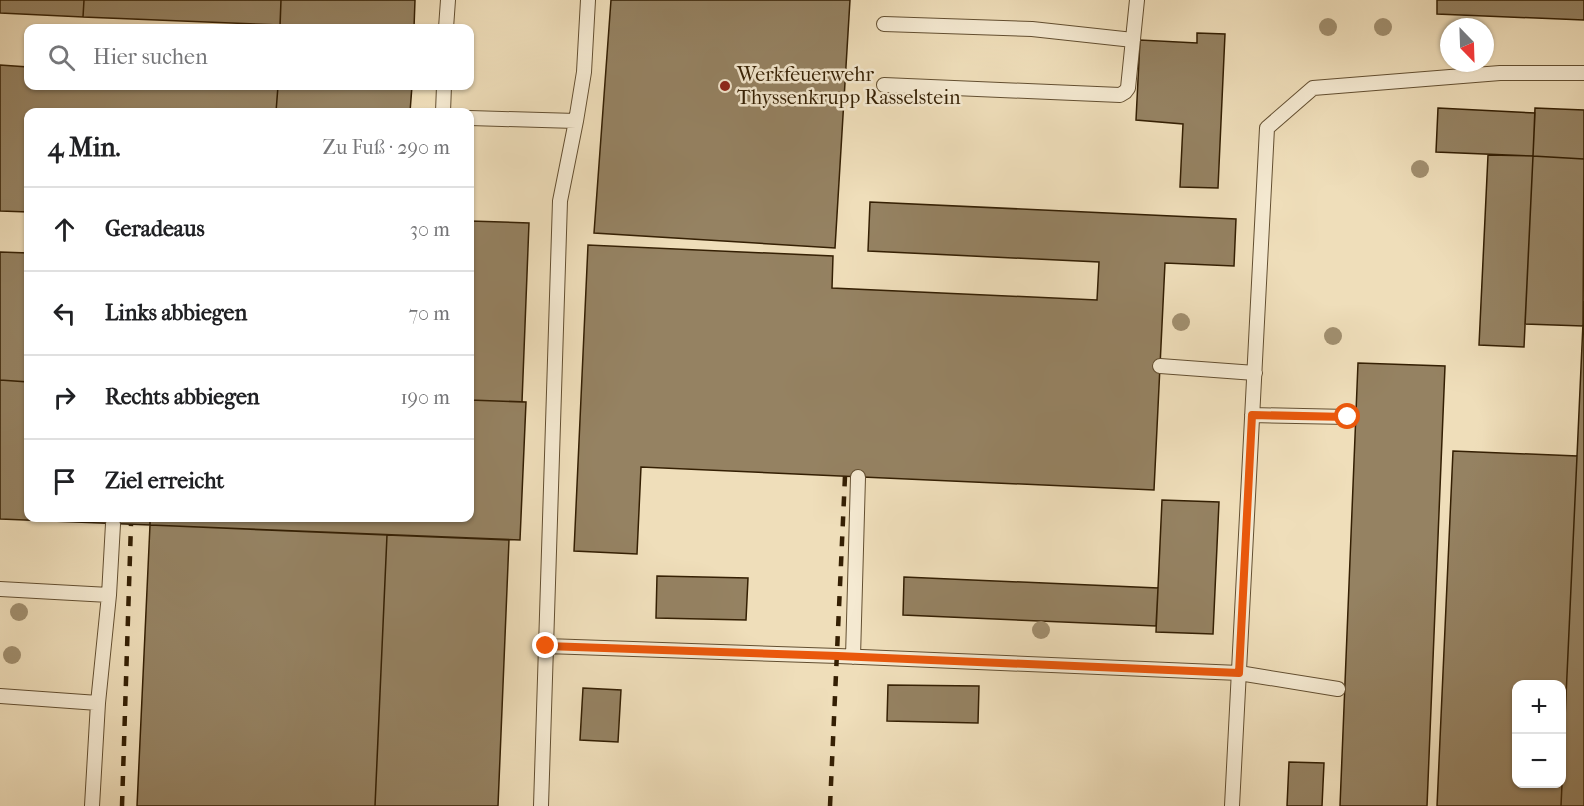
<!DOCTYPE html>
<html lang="de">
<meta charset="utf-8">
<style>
body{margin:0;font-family:"IM FELL French Canon",serif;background:#f2f2f2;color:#202124}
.controls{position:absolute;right:18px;bottom:18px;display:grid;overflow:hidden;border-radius:12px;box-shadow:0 2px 4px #0004}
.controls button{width:54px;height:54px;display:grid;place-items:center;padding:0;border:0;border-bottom:2px solid #e0e0e0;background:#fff;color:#202124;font:30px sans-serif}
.compass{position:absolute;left:1440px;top:18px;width:54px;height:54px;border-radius:50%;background:#fff;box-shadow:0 2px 4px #0004;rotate:157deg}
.stop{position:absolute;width:18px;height:18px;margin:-14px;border:4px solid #ea580c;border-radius:50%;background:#fff}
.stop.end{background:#ea580c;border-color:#fff;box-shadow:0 2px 6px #0008}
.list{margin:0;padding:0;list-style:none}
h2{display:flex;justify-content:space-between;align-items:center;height:78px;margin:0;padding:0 24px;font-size:26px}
h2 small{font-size:20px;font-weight:400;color:#757577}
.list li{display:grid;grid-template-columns:39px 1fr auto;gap:18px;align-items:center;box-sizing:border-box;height:84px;padding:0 24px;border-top:2px solid #e0e0e0}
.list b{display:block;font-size:22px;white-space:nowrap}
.list em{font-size:20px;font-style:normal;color:#757577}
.icon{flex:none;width:33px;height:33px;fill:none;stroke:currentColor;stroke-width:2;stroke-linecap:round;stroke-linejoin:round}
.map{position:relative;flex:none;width:1584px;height:806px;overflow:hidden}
.search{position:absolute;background:#fff;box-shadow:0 2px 4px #0004;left:24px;top:24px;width:450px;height:66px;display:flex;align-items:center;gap:15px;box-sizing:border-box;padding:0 21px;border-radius:12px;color:#757577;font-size:22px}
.panel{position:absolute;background:#fff;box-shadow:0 2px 4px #0004;left:24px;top:108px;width:450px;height:414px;border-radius:12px}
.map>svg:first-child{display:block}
.building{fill:#958262;stroke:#341f03;stroke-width:1.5;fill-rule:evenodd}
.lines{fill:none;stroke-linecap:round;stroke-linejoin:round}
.service-casing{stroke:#634f31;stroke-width:16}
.service{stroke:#f5ead2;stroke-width:14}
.rail{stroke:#341f03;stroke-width:4.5;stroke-dasharray:10 10;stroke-linecap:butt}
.tree{fill:#a18f6f}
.route{stroke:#ea580c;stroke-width:8}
.poi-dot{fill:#8f2418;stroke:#f5ead2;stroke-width:2}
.labels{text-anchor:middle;stroke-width:5;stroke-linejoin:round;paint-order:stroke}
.poi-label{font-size:20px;fill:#341f03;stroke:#f5ead2;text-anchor:start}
</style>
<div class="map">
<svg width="1584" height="806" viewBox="0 0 1584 806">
<rect width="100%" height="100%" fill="#efdeba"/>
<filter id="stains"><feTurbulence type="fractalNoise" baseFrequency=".00333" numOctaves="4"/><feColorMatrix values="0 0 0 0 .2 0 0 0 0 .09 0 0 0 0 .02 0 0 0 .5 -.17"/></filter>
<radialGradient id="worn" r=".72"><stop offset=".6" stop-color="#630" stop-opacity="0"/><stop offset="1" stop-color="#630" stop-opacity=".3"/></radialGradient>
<path class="building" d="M0,0h84l-1,17 -83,-4z
M84,0h197l-1,25 -197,-8z
M281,0h134l-1,28h-134z
M611,0h239l-15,248 -241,-15z
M1437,0h147v20l-147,-6z
M1197,33l28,1 -7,154 -38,-1 3,-63 -47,-4 4,-80 57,3z
M0,65l28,2v19h250l-2,26h-248v100l-28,-1z
M278,86h134l-2,26h-134z
M1438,108l97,5 -2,43 -97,-4z
M1535,108l49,2v49l-51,-3z
M1488,155l45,1 -9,191 -45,-2z
M1533,156l51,3 -1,167 -58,-2z
M870,202l366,17 -2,47 -69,-3 -11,227 -513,-23 -4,87 -63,-3 14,-306 245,11 -1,32 265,12 2,-38 -231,-11z
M470,221l59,2 -7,179 -52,-2z
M0,252l28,1v129l-28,-2z
M1584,301v505h-23l16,-350z
M1358,363l87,3 -18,440h-87z
M0,380l28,2v136h122v7l-150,-6z
M470,400l56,2 -6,138 -370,-15v-7h320z
M1453,451l124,5 -16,350h-124zM1516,684h46v100h-46z
M1162,500l57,2 -6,132 -57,-2z
M150,525l237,10 -12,271h-238z
M387,535l122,5 -11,266h-123z
M657,576l91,2 -2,42 -90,-2z
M904,577l254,11 -2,38 -253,-11z
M888,685l91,1 -1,37 -91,-2z
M583,688l38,2 -3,52 -38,-2z
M1289,762l35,1 -2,43h-35z"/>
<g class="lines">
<g class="service-casing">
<path id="service" d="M884,24l148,5 101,11
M446,28l2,-28
M884,85l236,10 5,-3 3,-4 9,-88
M443,112l1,-26
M470,118l106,3 8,-49 4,-72
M1160,366l95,7
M1252,415l96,2
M0,589l109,6
M546,646l292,10 401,17 99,16
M853,657l5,-180
M0,696l98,7 11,-108 4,-71
M92,806l6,-103
M541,806l19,-605 16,-80
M1232,806l35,-678 46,-40 187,-15h84"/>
</g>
<use href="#service" class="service"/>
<path class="rail" d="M122,806l9,-282
M830,806l15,-330"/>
</g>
<g class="tree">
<circle cx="1328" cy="27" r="9"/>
<circle cx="1383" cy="27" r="9"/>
<circle cx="1420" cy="169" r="9"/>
<circle cx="1181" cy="322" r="9"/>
<circle cx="1333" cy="336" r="9"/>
<circle cx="19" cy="612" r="9"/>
<circle cx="1041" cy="630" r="9"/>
<circle cx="12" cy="655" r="9"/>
</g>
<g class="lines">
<path class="route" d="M546,646l292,10 401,17 13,-258 96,2"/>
</g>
<circle class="poi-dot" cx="725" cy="86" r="6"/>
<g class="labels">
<g class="poi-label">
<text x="737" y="81">Werkfeuerwehr<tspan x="737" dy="23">Thyssenkrupp Rasselstein</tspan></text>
</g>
</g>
<rect width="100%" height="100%" filter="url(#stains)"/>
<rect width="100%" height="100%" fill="url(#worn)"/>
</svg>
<div class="controls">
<button>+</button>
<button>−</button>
</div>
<svg class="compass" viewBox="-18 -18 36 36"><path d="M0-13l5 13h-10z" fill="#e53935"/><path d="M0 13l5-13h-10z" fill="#757577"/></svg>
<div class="stop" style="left:1348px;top:417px"></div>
<div class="stop end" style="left:546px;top:646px"></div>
<div class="search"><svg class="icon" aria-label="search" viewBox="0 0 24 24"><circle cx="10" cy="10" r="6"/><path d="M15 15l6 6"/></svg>Hier suchen</div>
<section class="panel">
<h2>4 Min.<small>Zu Fuß · 290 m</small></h2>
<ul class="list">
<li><svg class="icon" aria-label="ahead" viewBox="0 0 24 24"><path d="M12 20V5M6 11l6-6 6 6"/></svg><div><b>Geradeaus</b></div><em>30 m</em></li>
<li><svg class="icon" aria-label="left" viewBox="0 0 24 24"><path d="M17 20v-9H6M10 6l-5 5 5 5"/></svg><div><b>Links abbiegen</b></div><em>70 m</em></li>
<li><svg class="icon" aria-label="right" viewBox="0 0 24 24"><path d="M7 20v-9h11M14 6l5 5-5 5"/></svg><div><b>Rechts abbiegen</b></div><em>190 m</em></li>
<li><svg class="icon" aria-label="arrive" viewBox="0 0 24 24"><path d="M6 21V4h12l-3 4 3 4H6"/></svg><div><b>Ziel erreicht</b></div></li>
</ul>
</section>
</div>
